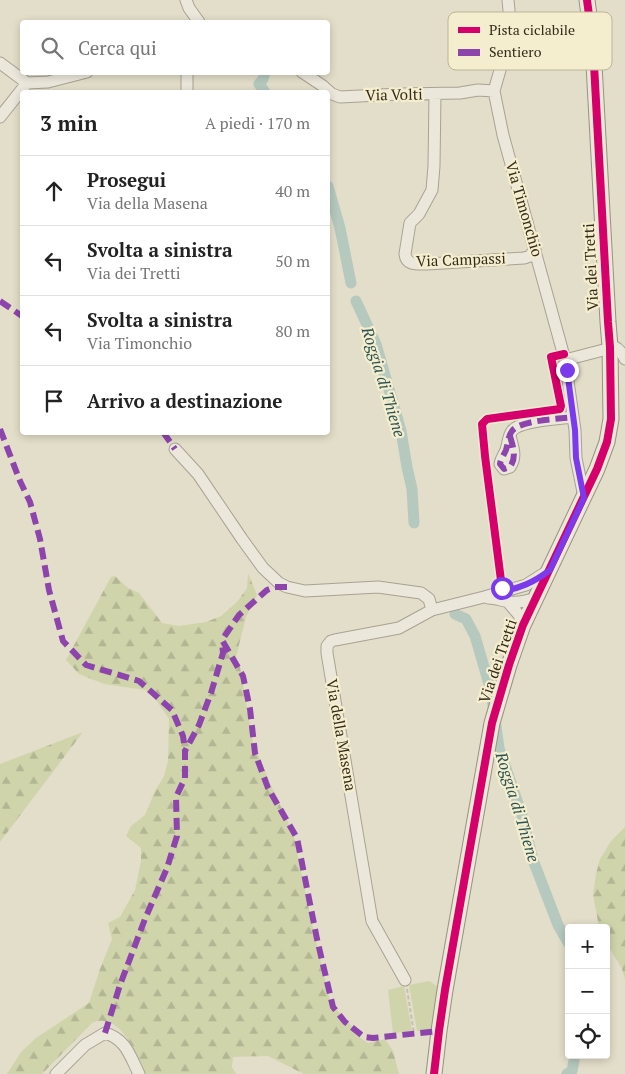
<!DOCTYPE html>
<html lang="it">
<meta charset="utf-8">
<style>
body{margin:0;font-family:"PT Serif",serif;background:#f6f6f6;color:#222}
.controls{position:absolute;right:15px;bottom:15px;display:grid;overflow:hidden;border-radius:5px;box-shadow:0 2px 8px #0003}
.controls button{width:45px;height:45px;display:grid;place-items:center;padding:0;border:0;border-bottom:1px solid #e0e0e0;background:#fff;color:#222;font:25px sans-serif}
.stop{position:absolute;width:15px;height:15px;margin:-11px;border:4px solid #7c3aed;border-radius:50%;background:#fff}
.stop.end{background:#7c3aed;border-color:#fff;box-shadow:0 1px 5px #0008}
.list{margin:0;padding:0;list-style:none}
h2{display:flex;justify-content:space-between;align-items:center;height:65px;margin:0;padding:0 20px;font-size:21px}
h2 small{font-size:16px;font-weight:400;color:#767676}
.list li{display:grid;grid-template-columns:32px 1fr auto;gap:15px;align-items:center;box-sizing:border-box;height:70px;padding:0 20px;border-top:1px solid #e0e0e0}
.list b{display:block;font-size:19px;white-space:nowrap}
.list p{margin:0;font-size:16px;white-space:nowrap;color:#767676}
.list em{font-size:16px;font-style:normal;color:#767676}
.icon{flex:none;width:28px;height:28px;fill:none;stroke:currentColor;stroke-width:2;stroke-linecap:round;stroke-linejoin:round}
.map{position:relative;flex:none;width:625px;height:1074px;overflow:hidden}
.search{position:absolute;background:#fff;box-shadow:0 2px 8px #0003;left:20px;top:20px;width:310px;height:55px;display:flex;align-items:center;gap:12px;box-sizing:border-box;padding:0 18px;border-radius:5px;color:#767676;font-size:19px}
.panel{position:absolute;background:#fff;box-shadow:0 2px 8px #0003;left:20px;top:90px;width:310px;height:345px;border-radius:5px}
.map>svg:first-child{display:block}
.forest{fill:url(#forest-firs)}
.green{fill:#d0d4ab}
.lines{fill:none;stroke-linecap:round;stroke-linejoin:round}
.canal{stroke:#b6c9be;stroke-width:11}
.street-casing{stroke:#a8a293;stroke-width:13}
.secondary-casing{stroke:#979283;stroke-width:17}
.path{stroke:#c3bfb2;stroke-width:2;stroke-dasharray:4 2.5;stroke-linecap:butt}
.street{stroke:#ebe7db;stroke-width:11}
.secondary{stroke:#ebe7db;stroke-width:15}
.quiet{stroke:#8e44ad;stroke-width:6;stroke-dasharray:12 6;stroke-linecap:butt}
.cycleway-casing{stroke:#f5eece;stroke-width:11}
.cycleway{stroke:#d6006c;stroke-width:8}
.route{stroke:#7c3aed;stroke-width:6}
.labels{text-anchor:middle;stroke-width:4.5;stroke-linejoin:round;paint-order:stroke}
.street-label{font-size:15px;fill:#362b1c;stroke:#f5eece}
.water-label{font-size:16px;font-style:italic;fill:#2b5456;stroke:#f5eece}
.key{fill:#f5eece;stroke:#bcb499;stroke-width:1}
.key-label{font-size:14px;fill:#362b1c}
</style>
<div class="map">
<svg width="625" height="1074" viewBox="0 0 625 1074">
<defs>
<pattern id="forest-firs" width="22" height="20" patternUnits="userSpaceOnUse" patternTransform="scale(1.25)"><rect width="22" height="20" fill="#d0d4ab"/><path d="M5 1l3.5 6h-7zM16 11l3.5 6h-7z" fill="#b3b693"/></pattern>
</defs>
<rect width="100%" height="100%" fill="#e3dec9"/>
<path class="forest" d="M248,573l9,22 -11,22 -10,40 4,10 13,76 17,40 23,50 19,91 18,77 4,6 16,17 6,11 12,8 17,-4 8,12 6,23h-95l-36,-18 -35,1 -1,10 4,7h-90c-9,-18 -26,-64 -54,-51l-50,51h-35l14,-22 15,-14 53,-35 11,-34 12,-30 -4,-16 12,-6 15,-27 6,-29v-13l-15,-12 5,-10 14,-11 10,-24 9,-15 4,-15 1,-42 -13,-19 -11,-10 -41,-6 -25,-10 -13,-14 45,-83 4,-1 13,12 11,5 23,30 17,3 27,-4 15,-6 16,-14 10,-14z
M83,732l-83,110v-78z
M625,827v152l-3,-10 -16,-27v-14l-7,-1 -6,-32 3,-21 4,-15 11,-18z"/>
<path class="green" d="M429,981l11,7 -7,42 -16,1 -8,-46z
M404,986l8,45 -19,2 -5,-43z"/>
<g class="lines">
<path class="canal" d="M265,92l-6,-8 4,-5 2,-7
M328,186l12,42 11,55
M356,301l20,43 25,87 6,36 5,22 2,34
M455,614l11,5 9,17 16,55 8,57 23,67 11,45 25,65 11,19
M567,1074l5,-3 3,-16"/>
<g class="street-casing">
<path id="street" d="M186,0l3,8 10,14
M508,0l3,32 -17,59 9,44 62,225 10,70 1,28 8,39
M0,63l27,20
M302,72l21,14 9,8 8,3 60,-3 60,-1 18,-3 16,1
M187,92v-20
M435,94l-1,72 -2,24 -13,24 -9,9 -5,31c1,12 13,10 22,10l97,-6 6,-2 5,-7
M0,117l27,-34 21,-1 39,-10
M565,360l50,-13c5,2 7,7 10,12
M510,436c3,11 7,21 0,31l-6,2 -4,-5c1,-6 4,-9 6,-14 2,-6 2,-14 6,-19 8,-11 47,-12 61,-14
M175,449l23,25 44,65 21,29 16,15 8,4 18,4 73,-4 43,6 8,6 3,11
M488,598c8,0 14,3 22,4 8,1 17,-1 26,-4
M508,602l11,13 4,10
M405,980l-33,-59 -45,-268v-7l4,-5 4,-1 64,-12 33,-18 52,-13 42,-12 22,-14
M56,1074l29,-29 20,-12c21,6 25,23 34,41"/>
</g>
<g class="secondary-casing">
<path id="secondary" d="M434,1074l5,-43 6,-41 47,-267 17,-58 14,-40 74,-156 10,-27 4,-23 -1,-72 -2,-25 -15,-276 -6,-46"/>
</g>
<path class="path" d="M407,989l7,45"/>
<use href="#street" class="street"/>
<use href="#secondary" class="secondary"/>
<path class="quiet" d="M0,301l22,15
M0,429l20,52 10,21 10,37 9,51 14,51 23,24 53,16 33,29 11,26 2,15
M163,432l12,17
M510,436c3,11 7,21 0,31l-6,2 -4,-5c1,-6 4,-9 6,-14 2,-6 2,-14 6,-19 8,-11 47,-12 61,-14
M287,587h-12l-8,3 -28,25 -17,25 21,36 7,33 5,44 13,35 29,50 20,101 16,68 12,15 19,15 9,1 66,-7
M105,1033l15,-48 25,-66 22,-51 10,-32 -1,-39 9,-19v-27l14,-26 12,-32 12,-40 -1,-10"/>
<g class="cycleway-casing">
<path id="cycleway" d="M500,592l2,-4 -17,-132 -3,-32 5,-5 73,-10 1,-3 -10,-49 13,-3
M434,1074l5,-43 6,-41 47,-267 17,-58 14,-40 74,-156 10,-27 4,-23 -1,-72 -2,-25 -15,-276 -6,-46"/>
</g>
<use href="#cycleway" class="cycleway"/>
</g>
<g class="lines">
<path class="route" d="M502,588l-2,4c20,-4 33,-9 50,-22l34,-72 -8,-40 -1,-28 -8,-60"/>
</g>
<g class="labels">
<g class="street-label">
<text transform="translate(394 95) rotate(-1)" y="5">Via Volti</text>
<text transform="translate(524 209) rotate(74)" y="5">Via Timonchio</text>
<text transform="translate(461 260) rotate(-2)" y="5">Via Campassi</text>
<text transform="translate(591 267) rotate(-93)" y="5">Via dei Tretti</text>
<text transform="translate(498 661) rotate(-71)" y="5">Via dei Tretti</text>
<text transform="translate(341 735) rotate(80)" y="5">Via della Masena</text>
</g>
<g class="water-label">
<text transform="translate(384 382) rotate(73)" y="6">Roggia di Thiene</text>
<text transform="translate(518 807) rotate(73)" y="6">Roggia di Thiene</text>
</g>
</g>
<rect x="448" y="12" width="164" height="58" rx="8" class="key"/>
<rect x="458" y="27" width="22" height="6" fill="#d6006c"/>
<rect x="458" y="49" width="22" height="7" fill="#8e44ad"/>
<g class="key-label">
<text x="489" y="35">Pista ciclabile</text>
<text x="489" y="57">Sentiero</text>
</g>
</svg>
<div class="controls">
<button>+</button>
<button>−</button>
<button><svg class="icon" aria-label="locate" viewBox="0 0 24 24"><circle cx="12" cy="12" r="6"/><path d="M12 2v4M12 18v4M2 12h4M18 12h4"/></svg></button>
</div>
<div class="stop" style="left:502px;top:588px"></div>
<div class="stop end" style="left:567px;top:370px"></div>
<div class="search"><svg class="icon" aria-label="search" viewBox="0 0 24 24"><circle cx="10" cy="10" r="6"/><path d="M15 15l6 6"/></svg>Cerca qui</div>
<section class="panel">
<h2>3 min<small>A piedi · 170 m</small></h2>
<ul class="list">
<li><svg class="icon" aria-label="ahead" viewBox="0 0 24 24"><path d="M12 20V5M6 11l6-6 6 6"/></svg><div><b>Prosegui</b><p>Via della Masena</p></div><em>40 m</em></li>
<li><svg class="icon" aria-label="left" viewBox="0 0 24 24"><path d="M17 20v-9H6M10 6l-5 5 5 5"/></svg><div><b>Svolta a sinistra</b><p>Via dei Tretti</p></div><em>50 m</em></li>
<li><svg class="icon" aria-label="left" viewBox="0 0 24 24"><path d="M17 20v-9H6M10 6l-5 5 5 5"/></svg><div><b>Svolta a sinistra</b><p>Via Timonchio</p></div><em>80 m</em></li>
<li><svg class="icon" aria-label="arrive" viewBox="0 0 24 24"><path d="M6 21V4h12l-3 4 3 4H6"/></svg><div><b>Arrivo a destinazione</b></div></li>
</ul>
</section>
</div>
